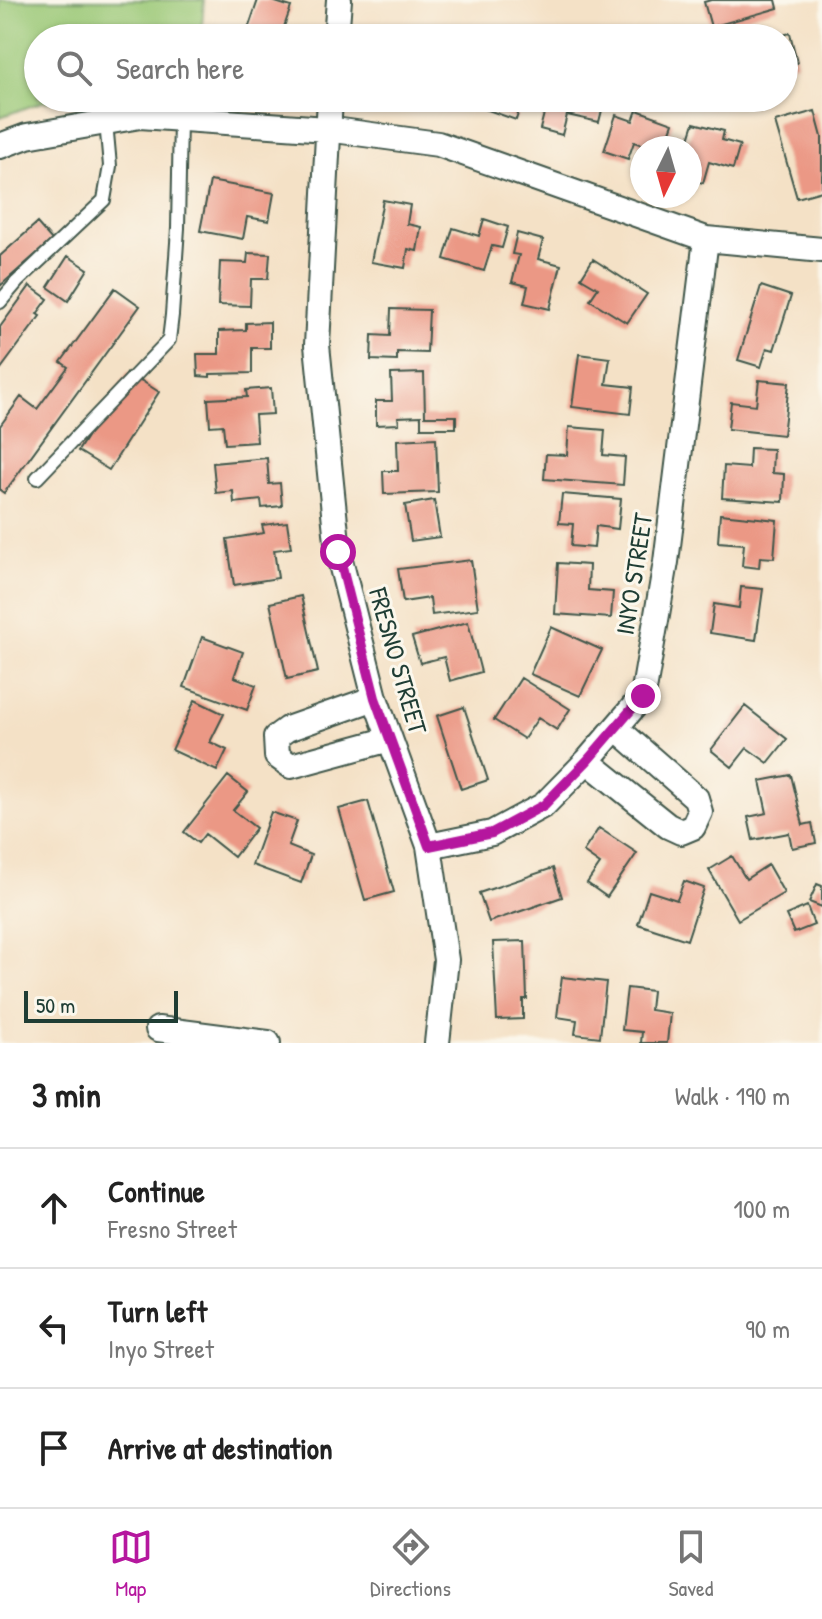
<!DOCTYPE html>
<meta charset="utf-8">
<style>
body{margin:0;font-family:"Patrick Hand",sans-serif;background:#f2f2f2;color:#222}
.compass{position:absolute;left:630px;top:136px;width:72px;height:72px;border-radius:50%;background:#fff;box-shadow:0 2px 6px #0004;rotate:185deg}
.scale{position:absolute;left:24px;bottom:20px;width:154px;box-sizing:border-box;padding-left:8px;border:4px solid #1f3d34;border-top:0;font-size:22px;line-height:28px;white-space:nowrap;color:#1f3d34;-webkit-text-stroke:6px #fbf7ec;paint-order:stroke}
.stop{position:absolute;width:24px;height:24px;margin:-18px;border:6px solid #b5179e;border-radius:50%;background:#fff}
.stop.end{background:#b5179e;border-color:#fff;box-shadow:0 2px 8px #0008}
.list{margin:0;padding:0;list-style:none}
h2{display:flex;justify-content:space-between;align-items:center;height:104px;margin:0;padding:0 32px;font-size:34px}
h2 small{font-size:26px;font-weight:400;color:#767676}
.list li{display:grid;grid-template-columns:52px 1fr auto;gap:24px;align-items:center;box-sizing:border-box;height:120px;padding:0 32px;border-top:2px solid #e0e0e0}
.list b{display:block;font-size:30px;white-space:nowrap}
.list p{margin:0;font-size:26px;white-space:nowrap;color:#767676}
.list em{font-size:26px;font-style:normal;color:#767676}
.icon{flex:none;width:44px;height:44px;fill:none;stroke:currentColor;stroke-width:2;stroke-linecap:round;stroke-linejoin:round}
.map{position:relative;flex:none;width:822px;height:1043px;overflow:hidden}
.search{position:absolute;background:#fff;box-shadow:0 2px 6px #0004;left:24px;right:24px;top:24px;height:88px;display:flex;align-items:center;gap:20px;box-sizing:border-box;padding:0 28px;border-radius:44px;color:#767676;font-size:30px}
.sheet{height:464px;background:#fff}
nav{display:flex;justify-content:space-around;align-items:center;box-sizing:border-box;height:112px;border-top:2px solid #e0e0e0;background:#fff;font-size:22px;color:#767676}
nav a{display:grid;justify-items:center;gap:4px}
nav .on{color:#b5179e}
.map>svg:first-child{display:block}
.green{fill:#99c775;stroke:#5c8254;stroke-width:2}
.building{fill:#eb9885}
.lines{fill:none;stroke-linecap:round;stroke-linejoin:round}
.service-casing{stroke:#3f564a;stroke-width:16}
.minor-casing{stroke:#3f564a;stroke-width:28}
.service{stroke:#fff;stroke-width:12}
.minor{stroke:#fff;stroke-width:24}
.route{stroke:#b5179e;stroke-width:10}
.labels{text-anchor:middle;stroke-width:6;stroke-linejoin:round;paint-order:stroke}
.street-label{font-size:26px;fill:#1f3d34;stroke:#fbf7ec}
</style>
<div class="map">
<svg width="822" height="1043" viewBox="0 0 822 1043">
<rect width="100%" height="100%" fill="#fbf7ec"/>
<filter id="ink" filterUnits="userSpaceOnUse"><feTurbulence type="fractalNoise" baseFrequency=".0125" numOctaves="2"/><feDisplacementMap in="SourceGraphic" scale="16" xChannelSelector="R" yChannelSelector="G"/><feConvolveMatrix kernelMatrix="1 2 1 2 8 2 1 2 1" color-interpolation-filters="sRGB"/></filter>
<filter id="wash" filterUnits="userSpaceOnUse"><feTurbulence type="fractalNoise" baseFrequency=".006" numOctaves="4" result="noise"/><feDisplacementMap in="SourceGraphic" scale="32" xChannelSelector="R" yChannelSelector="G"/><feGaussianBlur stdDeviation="1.8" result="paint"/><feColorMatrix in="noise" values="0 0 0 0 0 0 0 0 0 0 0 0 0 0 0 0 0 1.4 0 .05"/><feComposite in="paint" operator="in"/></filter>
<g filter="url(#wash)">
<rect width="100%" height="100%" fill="#f4e1c6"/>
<path class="green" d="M0,0h204l-3,38h-163v60h53l-49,4 -42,15z"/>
<g id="blocks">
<path class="building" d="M258,0h11l22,7 -11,31h-35z
M711,0h65l2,8 -67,19 -7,-25z
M790,33l7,30 -13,3v-28l-8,-1z
M482,98h41l-7,22 -37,-13z
M548,98h57l-6,24 -32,-7 -5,20 -22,-6z
M637,110l36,13 -9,25h-13l-17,-6 -6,17 -24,-8 12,-36 17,6z
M815,111l7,26v54l-25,7 -22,-76z
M694,123l30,8 -2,9 18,5 -7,24 -24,-7 -6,21 -13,-4v-31h-4z
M210,181l64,12 -5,28 -22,-4 -4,22 -43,-8z
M383,200l27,5 -3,19 14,3 -4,24 -9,-2 -3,19 -34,-6z
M484,219l24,8 -6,21 -10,-2 -8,25 -40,-12 9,-31 26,8z
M37,223l15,17 -52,46v-30z
M517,233l26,7 -5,19 23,6 -11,44 -26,-6 4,-17 -16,-4 7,-27 -7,-1z
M248,253l22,1 -2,25h-17l-1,27 -32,-1 2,-43 27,1z
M68,256l20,13 -20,32 -20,-14z
M593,259l54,35 -20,29 -37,-23 8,-12 -17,-10z
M30,286l18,13 -11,15 3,2 -40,54v-43z
M761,286l30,10 -17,54 -7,-2 -6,19 -23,-7z
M115,288l25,18 -136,187 -4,-3v-64l21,-29 16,12 31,-42 -7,-5z
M391,309l38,1 -2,43 -30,-1v9l-26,-1 1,-25 18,1z
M270,322v26h-18v25l-42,1v3l-12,-1 -1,-22h22v-23l27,-1v-7z
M579,354l31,4 -4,26 27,3 -3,27 -58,-7z
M128,372l31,20 -50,78 -31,-19z
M424,373l1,43h31v12h-35v-12l-23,1 1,7 -23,1v-24h16l-1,-27z
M759,380l30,3 -6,52 -55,-6 3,-27 25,3z
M271,388l2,26 -18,1 2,27 -32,2 -2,-19 -13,1 -2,-27 39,-2 -1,-7z
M569,427l36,3 -2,25 22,2 -2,28 -79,-6 2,-25 21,1z
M436,438l2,54 -54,2 -1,-23h15l-1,-31z
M750,448l23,1 -1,24 12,1 -1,28 -61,-4 2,-32 25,2z
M267,458l2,26 11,-1 2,23 -20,2 -1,-8 -27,3 -1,-12 -17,2 -3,-30z
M562,494l59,5 -3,30 -22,-3 -2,22 -23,-2 2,-22 -14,-1z
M434,500l6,37 -29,4 -6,-36z
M720,514l57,6 -3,38 -14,-1 -1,11 -17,-2 2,-22 -26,-2z
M287,522l4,26 -17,2 4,28 -44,7 -7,-46 37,-6 -2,-8z
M471,560l7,49 -46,6 -2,-17 -27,4 -5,-33z
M558,563l31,2 -1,25 25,2 -2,26 -56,-4z
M741,587l22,2 -7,51 -46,-7 4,-29 25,4z
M301,596l17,76 -31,7 -17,-76z
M468,622l13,50 -31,9 -6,-24 -24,6 -8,-26z
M551,627l51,23 -22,46 -50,-22z
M202,637l41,15 -9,25 22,8 -9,25 -63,-23z
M521,678l49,31 -13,21 -19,-12 -14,21 -30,-19z
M195,700l29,14 -14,28 17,8 -10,21 -45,-21z
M745,706l42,33 -19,24 -21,-15 -15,19 -21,-17z
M464,707l24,73 -27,9 -24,-73z
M791,775l12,50 9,-2 4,20 -24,5 -3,-15 -36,7 -5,-23 19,-4 -7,-32z
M228,776l20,16 -15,18 23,18 -22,29 -29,-23 -7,9 -14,-11z
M368,801l26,91 -29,8 -26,-91z
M271,812l26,9 -9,25 23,9 -10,28 -49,-18z
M599,828l38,25 -30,44 -20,-14 13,-19 -17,-12z
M732,856l14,23 22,-14 16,28 -46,27 -29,-50z
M553,868l9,29 -73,25 -10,-29z
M684,881l20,7 -17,52 -49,-16 11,-33 28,9z
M817,884l5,2v21l-13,-5z
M807,906l7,19 -20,8 -8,-18z
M525,941l2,58h-4v20l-26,1 -4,-78z
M562,977l44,5 -6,55 -25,-3 2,-14 -20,-3z
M627,988l25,3 -2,19 20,3 -3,30h-26l1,-11 -20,-2z"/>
</g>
</g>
<g filter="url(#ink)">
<use href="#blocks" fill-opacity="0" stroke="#3f564a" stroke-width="2"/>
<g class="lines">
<g class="service-casing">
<path id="service" d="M0,302l17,-20 87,-82 6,-34 -4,-44
M37,478l132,-138 3,-25 6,-87 2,-109"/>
</g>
<g class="minor-casing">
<path id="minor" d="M336,38l3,-38
M330,98l-13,247 21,207 37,146 54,148 17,114 -9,83
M0,146l27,-10 113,-20 187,13 111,15 268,95 116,11
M375,698l-88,31 -11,8 1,19 14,10 99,-27
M587,761l81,65 13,6 12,-5 7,-15 -4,-14 -80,-70
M429,846l63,-13 52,-28 43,-44 56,-65 23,-134 40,-323
M158,1029l110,14"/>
</g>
<use href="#service" class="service"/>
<use href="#minor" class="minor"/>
</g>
</g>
<g class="lines" filter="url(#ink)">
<path class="route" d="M338,552l37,146 54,148 63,-13 52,-28 43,-44 56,-65"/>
</g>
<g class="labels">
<g class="street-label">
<text transform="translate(634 574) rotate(-81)" y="9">INYO STREET</text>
<text transform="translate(398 661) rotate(74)" y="9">FRESNO STREET</text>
</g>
</g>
</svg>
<svg class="compass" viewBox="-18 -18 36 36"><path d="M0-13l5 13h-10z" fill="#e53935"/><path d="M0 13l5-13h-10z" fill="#767676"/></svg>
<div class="scale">50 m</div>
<div class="stop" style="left:338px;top:552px"></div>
<div class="stop end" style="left:643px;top:696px"></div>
<div class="search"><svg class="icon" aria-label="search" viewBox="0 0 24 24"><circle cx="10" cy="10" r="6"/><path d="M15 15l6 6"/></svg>Search here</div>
</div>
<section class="sheet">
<h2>3 min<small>Walk · 190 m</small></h2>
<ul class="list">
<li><svg class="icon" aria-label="ahead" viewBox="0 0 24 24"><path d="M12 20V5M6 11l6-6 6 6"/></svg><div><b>Continue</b><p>Fresno Street</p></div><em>100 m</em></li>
<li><svg class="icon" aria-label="left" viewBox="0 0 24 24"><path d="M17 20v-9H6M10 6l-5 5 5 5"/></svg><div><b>Turn left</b><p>Inyo Street</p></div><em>90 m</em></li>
<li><svg class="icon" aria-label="arrive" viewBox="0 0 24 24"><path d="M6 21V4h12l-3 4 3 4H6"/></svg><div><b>Arrive at destination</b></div></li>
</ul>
</section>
<nav>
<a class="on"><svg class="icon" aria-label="map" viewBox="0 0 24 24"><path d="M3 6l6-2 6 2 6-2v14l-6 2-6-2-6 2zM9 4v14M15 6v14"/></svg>Map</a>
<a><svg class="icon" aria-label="directions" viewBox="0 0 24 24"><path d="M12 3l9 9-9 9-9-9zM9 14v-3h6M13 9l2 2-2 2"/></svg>Directions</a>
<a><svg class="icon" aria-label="saved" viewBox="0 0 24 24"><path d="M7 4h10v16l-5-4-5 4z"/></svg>Saved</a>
</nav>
